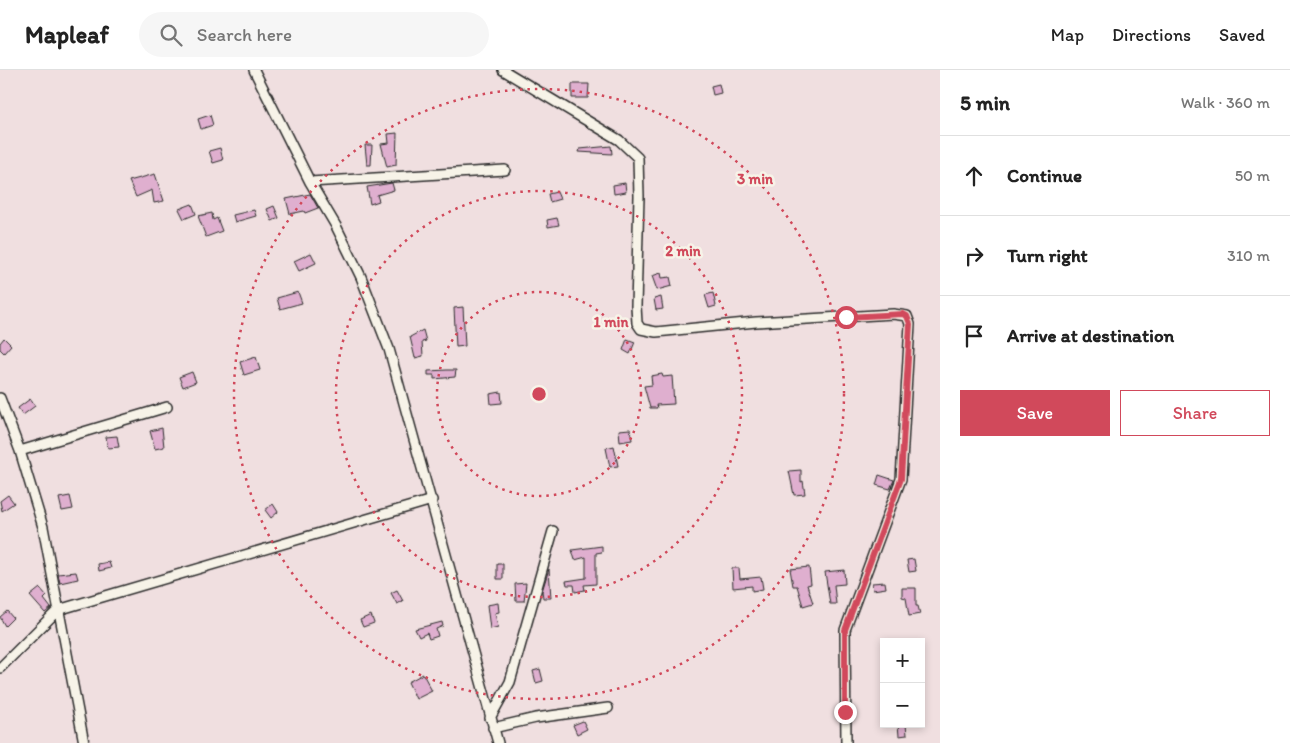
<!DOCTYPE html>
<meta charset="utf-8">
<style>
body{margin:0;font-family:Itim,sans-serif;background:#f6f6f6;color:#222}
.controls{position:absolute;right:15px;bottom:15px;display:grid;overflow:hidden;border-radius:0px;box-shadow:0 2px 8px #0003}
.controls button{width:45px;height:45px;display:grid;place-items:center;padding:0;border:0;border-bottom:1px solid #e0e0e0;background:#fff;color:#222;font:25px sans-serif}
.stop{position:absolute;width:15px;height:15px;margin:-11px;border:4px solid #d1495b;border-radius:50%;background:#fff}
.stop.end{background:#d1495b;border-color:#fff;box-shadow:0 1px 5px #0008}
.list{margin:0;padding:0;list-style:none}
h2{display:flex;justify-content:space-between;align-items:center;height:65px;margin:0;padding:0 20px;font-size:21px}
h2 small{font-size:16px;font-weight:400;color:#767676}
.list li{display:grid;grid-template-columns:32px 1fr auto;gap:15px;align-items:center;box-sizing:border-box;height:80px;padding:0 20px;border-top:1px solid #e0e0e0}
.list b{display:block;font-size:19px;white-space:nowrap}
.list em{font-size:16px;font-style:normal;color:#767676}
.actions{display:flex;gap:10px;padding:15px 20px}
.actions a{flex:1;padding:11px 0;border:1px solid #d1495b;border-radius:0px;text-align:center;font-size:18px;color:#d1495b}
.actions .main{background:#d1495b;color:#fff}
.icon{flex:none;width:28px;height:28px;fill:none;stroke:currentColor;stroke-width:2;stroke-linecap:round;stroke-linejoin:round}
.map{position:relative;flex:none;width:940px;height:673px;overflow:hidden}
header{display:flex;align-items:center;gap:30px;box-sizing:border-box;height:70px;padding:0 25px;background:#fff;border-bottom:1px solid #e0e0e0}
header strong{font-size:24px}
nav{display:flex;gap:28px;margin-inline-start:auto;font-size:18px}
.search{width:350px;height:45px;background:#f6f6f6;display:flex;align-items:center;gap:12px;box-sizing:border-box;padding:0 18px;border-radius:28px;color:#767676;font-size:19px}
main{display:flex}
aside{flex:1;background:#fff}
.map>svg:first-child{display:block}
.building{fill:#dfafcf;stroke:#2b2b2b}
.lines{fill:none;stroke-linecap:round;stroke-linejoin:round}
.minor-casing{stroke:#2b2b2b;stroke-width:12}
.minor{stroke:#f7f3e8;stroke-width:9}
.route{stroke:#d1495b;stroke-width:6}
.ring{fill:none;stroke:#d1495b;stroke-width:2.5;stroke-dasharray:2.5 5}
.centre{fill:#d1495b;stroke:#f7f3e8;stroke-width:2.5}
.ring-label{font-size:15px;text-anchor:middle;font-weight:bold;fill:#d1495b;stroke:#f7f3e8;stroke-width:5;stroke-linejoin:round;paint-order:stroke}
</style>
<header>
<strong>Mapleaf</strong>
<div class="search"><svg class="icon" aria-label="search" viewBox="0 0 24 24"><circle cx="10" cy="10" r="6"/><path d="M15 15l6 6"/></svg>Search here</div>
<nav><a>Map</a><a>Directions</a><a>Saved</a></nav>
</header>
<main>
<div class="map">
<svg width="940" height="673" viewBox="0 0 940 673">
<rect width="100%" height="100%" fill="#f0dfe0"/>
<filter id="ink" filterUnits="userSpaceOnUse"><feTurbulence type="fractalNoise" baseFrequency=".02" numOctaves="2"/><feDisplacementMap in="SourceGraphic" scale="10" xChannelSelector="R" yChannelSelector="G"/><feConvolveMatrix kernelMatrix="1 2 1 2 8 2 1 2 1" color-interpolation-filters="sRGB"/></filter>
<g filter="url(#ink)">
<path class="building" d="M572,14h17l-1,14h-16z
M719,14l2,9 -8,2 -2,-9z
M210,45l3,10 -12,4 -3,-10z
M397,63l-1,32 -9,2 -6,-23 8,-1 -1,-9z
M365,75h7l-1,20h-4z
M611,76l1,8 -33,-2 1,-3z
M220,78l3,12 -10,3 -4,-12z
M155,104l9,27 -10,2 -2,-13 -16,7 -7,-16z
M392,113l2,7 -17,5 2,6 -9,3 -3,-17z
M625,113l1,9 -12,2 -1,-9z
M557,122l3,7 -10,3 -2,-8z
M310,124l8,14 -13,5 -1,-2 -14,3 -4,-15z
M192,134l4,10 -12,5 -5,-10z
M274,136l5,12 -7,3 -5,-12z
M254,140l2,6 -21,6 -2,-7z
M212,143l1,7 4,-2 5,13 -16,6 -8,-21z
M557,148l2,7 -11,2 -1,-7z
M311,183l5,10 -17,8 -5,-10z
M661,203l1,5 8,-1 2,9 -15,4 -5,-14z
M298,222l4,11 -22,6 -3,-11z
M713,223l3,13 -7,2 -4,-13z
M661,227l2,12 -7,1 -2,-11z
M463,237l2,39 -9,1 -2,-39z
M423,260l3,11 -4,1 1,14 -8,2 -5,-21z
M4,268l7,7 -7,8 -4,-4v-6z
M627,269l8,3 -5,12 -7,-4z
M256,287l4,13 -16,5 -4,-13z
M447,300h9l-1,7 -21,2v-4h-6v-4z
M192,302l4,10 -13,5 -4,-10z
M662,304l1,3 9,-1 2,28 -18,1 1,3h-7l-6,-22 8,-1 -1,-9z
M501,322l1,11 -11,1 -1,-10z
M30,329l5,7 -12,9 -5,-7z
M162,358l2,19 -9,2 -5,-18z
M630,359l2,11 -12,2 -1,-12z
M117,366l2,11 -11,1 -2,-11z
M614,376l4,20 -8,1 -4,-19z
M801,400v12l2,-1 2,13 -11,1 -5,-24z
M879,405l15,5 -4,9 -14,-4z
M8,425l6,8 -12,8 -2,-10z
M70,426l3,13 -11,2 -3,-13z
M273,434l5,8 -7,6 -6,-8z
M602,476v6l-6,1v31l-12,1 1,5 -10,2 -1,-7h-7l-1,-4 20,-3v-21l-11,3 -3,-10z
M914,489l2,12 -7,1 -2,-12z
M109,492l2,6 -12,3 -1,-7z
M497,494h6v15h-6z
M809,497l2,17 -4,1 6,18 -10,3 -6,-20h-4l-3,-17z
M732,498h7l1,11 21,-2 2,12 -11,2v-5l-19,2z
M549,499l2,29h-8l-1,-7z
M844,500l1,14 -11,1 2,19h-6l-5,-32z
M76,502l2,7 -18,4 -2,-9z
M885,512l1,6 -13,2 -1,-7z
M526,513l-2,18h-8l-1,-17z
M40,518l7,8 -3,3 7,9 -6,5 -15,-17z
M902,518h14v18h2l2,8 -11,2 -3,-18 -4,-1z
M397,520l6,11 -6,3 -6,-11z
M498,533l1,9 -4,1 3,14 -8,2 -3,-24z
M7,541l6,7 -8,8 -5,-9z
M371,545l3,8 -11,4 -3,-7z
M442,552l1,4 -7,3 2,7 -9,3 -2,-6 -8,4 -4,-8z
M540,599l3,12 -7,2 -3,-12z
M423,604l9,17 -16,8 -8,-17z
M583,651l4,8 -10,5 -4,-9z
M898,654h8l1,11 -8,1z"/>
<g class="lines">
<g class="minor-casing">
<path id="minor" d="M254,0l56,112 26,44 25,51 28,72 109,394
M503,0l116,70 19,18 1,38 -3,110 1,17 4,6 15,3 100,-10 137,-8 14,2 3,8 -9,155 -56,151 1,113
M310,112l195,-12
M0,328l20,53 23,76 41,216
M20,381l147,-44
M0,598l58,-58 374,-110
M490,648l20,-36 43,-151
M493,658l43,-10 72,-10"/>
</g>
<use href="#minor" class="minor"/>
</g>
</g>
<g class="lines" filter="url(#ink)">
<path class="route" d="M845,642v-82l56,-151 9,-155 -3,-8 -4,-2 -57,3"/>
</g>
<g class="ring">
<circle cx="539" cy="324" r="102"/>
<circle cx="539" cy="324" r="203"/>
<circle cx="539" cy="324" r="305"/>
</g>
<circle cx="539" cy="324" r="8" class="centre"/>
<g class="ring-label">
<text x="755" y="114">3 min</text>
<text x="683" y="186">2 min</text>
<text x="611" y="257">1 min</text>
</g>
</svg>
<div class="controls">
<button>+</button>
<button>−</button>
</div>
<div class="stop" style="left:846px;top:247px"></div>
<div class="stop end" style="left:845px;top:642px"></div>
</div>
<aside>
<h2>5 min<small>Walk · 360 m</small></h2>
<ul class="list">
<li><svg class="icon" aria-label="ahead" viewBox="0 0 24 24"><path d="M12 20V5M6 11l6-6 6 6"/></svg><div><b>Continue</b></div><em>50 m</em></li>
<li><svg class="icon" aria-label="right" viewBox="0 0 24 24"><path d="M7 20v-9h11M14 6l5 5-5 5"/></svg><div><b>Turn right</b></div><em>310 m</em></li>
<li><svg class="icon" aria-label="arrive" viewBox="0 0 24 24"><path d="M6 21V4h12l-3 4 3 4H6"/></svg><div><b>Arrive at destination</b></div></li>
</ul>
<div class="actions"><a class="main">Save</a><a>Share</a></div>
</aside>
</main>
